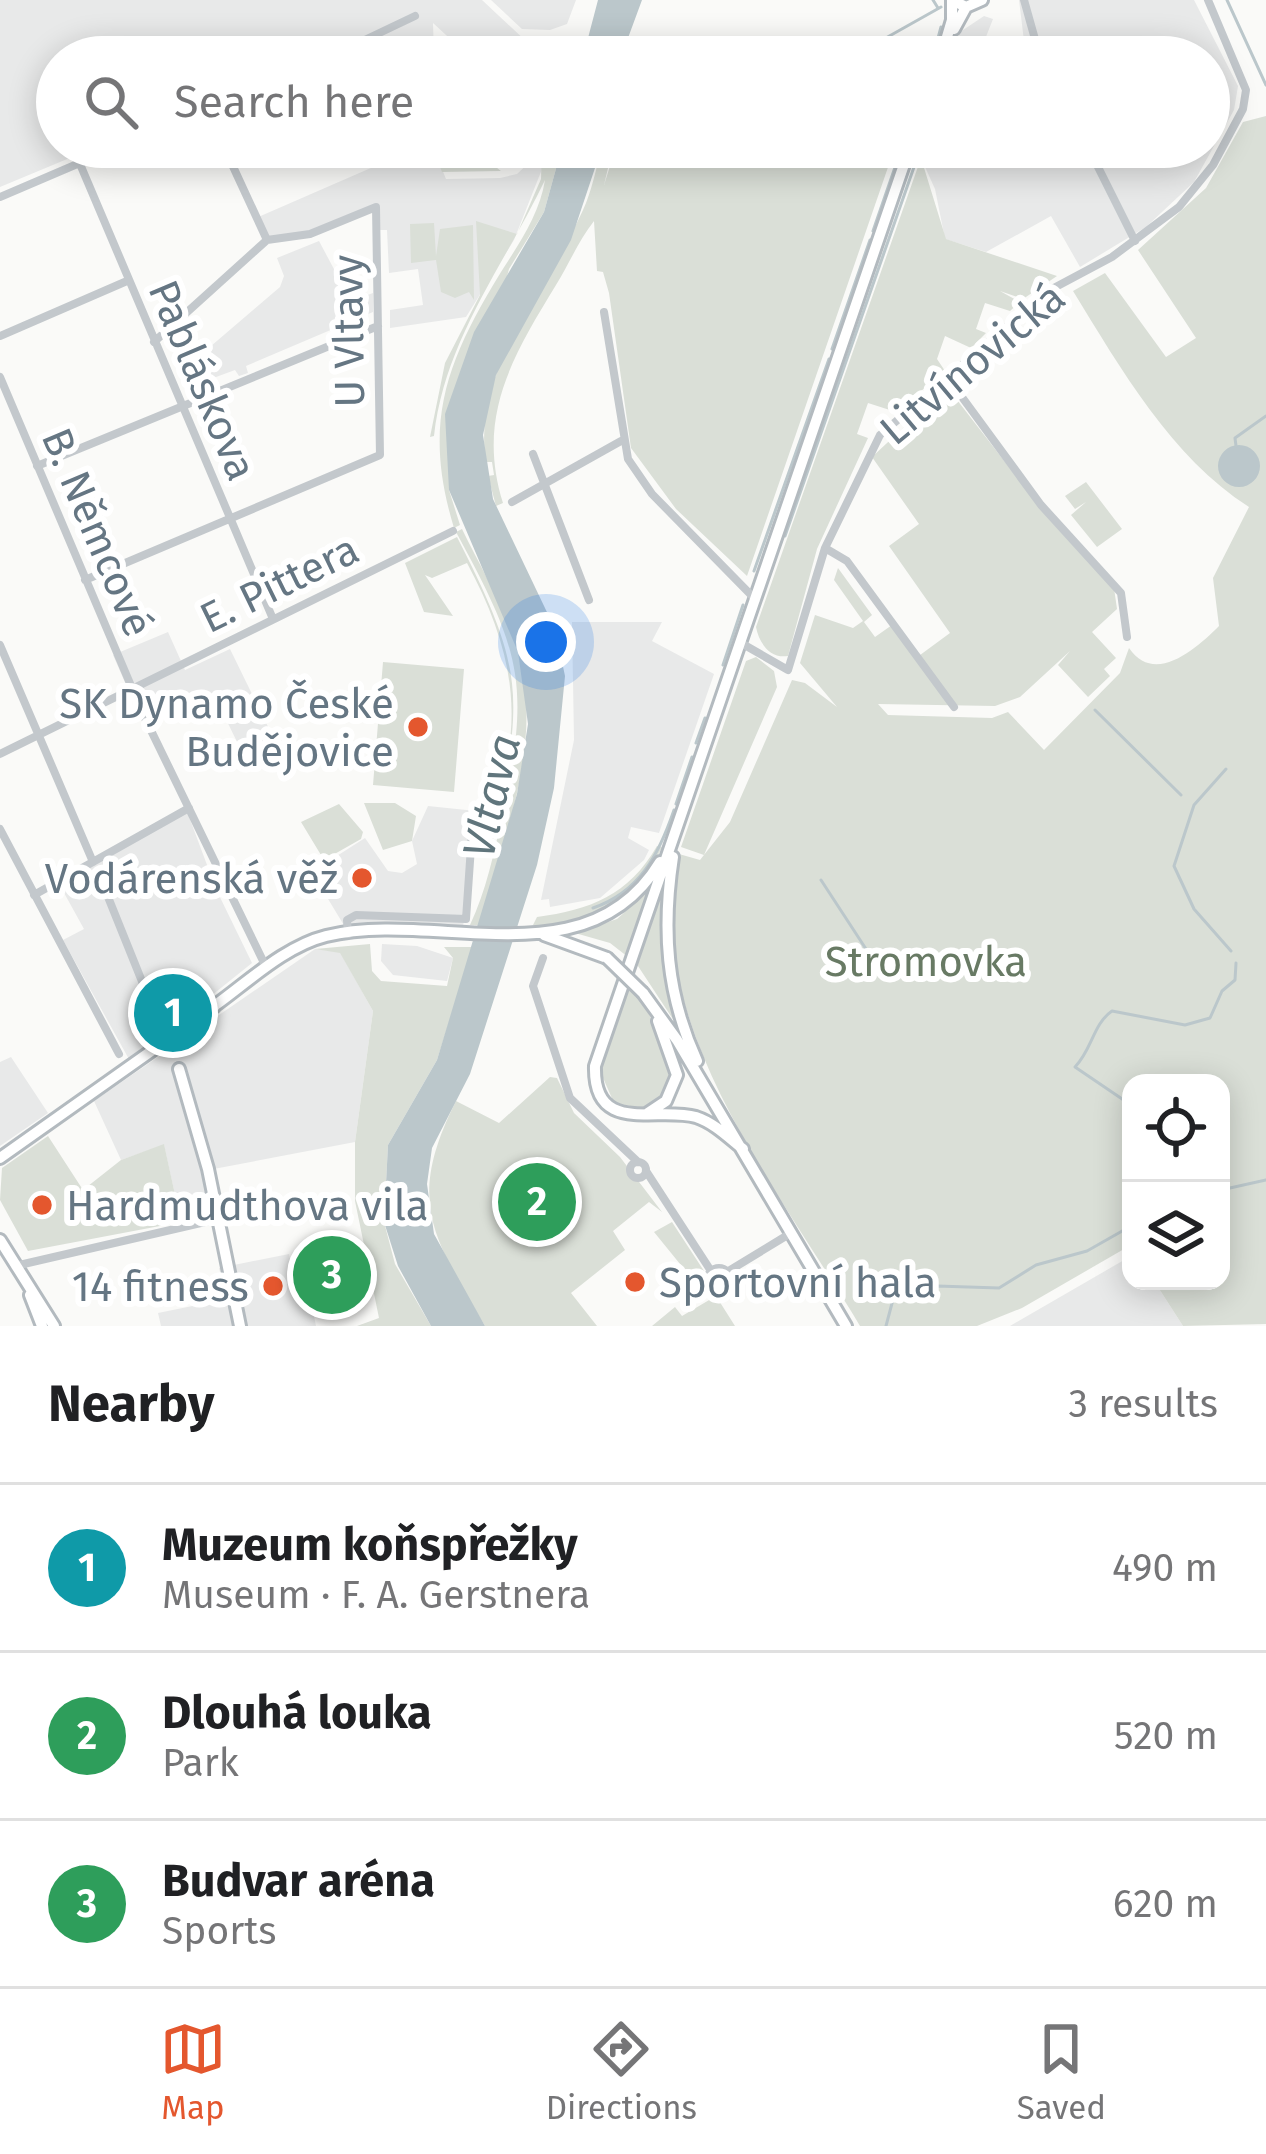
<!DOCTYPE html>
<meta charset="utf-8">
<style>
body{margin:0;font-family:"Fira Sans",sans-serif;background:#f6f6f6;color:#202124}
.controls{position:absolute;right:36px;bottom:36px;display:grid;overflow:hidden;border-radius:24px;box-shadow:0 6px 30px #0003}
.controls button{width:108px;height:108px;display:grid;place-items:center;padding:0;border:0;border-bottom:3px solid #e0e0e0;background:#fff;color:#202124;font:60px sans-serif}
.you{position:absolute;left:546px;top:642px;width:42px;height:42px;margin:-30px;border:9px solid #fff;border-radius:50%;background:#1a73e8;box-shadow:0 0 0 18px #1a73e833}
.badge{display:grid;place-items:center;width:78px;height:78px;border-radius:50%;background:#e4572e;color:#fff;font-size:39px;font-weight:700}
.pin{position:absolute;translate:-50% -50%;border:6px solid #fff;box-shadow:0 3px 12px #0006}
.list{margin:0;padding:0;list-style:none}
h2{display:flex;justify-content:space-between;align-items:center;height:156px;margin:0;padding:0 48px;font-size:51px}
h2 small{font-size:39px;font-weight:400;color:#757577}
.list li{display:grid;grid-template-columns:78px 1fr auto;gap:36px;align-items:center;box-sizing:border-box;height:168px;padding:0 48px;border-top:3px solid #e0e0e0}
.list b{display:block;font-size:45px;white-space:nowrap}
.list p{margin:0;font-size:39px;white-space:nowrap;color:#757577}
.list em{font-size:39px;font-style:normal;color:#757577}
.icon{flex:none;width:66px;height:66px;fill:none;stroke:currentColor;stroke-width:2;stroke-linecap:round;stroke-linejoin:round}
.map{position:relative;flex:none;width:1266px;height:1326px;overflow:hidden}
.search{position:absolute;background:#fff;box-shadow:0 6px 30px #0003;left:36px;right:36px;top:36px;height:132px;display:flex;align-items:center;gap:30px;box-sizing:border-box;padding:0 42px;border-radius:66px;color:#757577;font-size:45px}
.sheet{height:660px;background:#fff}
nav{display:flex;justify-content:space-around;align-items:center;box-sizing:border-box;height:168px;border-top:3px solid #e0e0e0;background:#fff;font-size:33px;color:#757577}
nav a{display:grid;justify-items:center;gap:6px}
nav .on{color:#e4572e}
.map>svg:first-child{display:block}
.built{fill:#e8e9e9}
.green{fill:#dadfd7}
.water{fill:#bbc7cb}
.lines{fill:none;stroke-linecap:round;stroke-linejoin:round}
.stream{stroke:#bbc7cb;stroke-width:3}
.secondary-casing{stroke:#b3babf;stroke-width:16}
.street{stroke:#c3c8cc;stroke-width:8}
.secondary{stroke:#fff;stroke-width:10}
.secondary-bridge-casing{stroke:#b3babf;stroke-width:16;stroke-linecap:butt}
.secondary-bridge{stroke:#fff;stroke-width:10}
.poi-dot{fill:#e4572e;stroke:#fff;stroke-width:4.5}
.labels{text-anchor:middle;stroke-width:12;stroke-linejoin:round;paint-order:stroke}
.street-label{font-size:42px;fill:#657683;stroke:#fff}
.poi-label{font-size:42px;fill:#657683;stroke:#fff;text-anchor:end}
.park-label{font-size:42px;fill:#687a64;stroke:#fff}
.water-label{font-size:45px;font-style:italic;fill:#60757c;stroke:#fff}
</style>
<div class="map">
<svg width="1266" height="1326" viewBox="0 0 1266 1326">
<rect width="100%" height="100%" fill="#fafaf8"/>
<path class="built" d="M0,0h482l61,57h-73l-37,-34 1,34h-81l-7,-15 -36,15h-253v90h39l-96,40z
M491,0h85l-9,24 -17,6 -28,-1z
M1019,0h175l44,86 -4,24 -40,72 -48,45 -66,40 -29,-51 -65,36 -41,-13 -10,-50 -14,-31 1,-11h287v-90h-198l13,-16z
M984,16l9,3 -15,38h-28l10,-25z
M419,147h14l13,32 54,-1 17,-4 21,-20 8,5 -32,81 -48,77 -76,11v-18l33,-5 -5,-36 -29,4 -2,-43h-9l-2,-22 -66,26 -43,6 -11,-22z
M319,241l32,60 22,-8v19l-127,54 2,7 -9,3 -4,-6 -46,17 -6,-17 97,-83 4,-11 -7,-18z
M572,622h90l-10,19 62,33 -55,159 -28,-6 -3,11 21,12 -5,10 -44,38 -50,9 -1,-8 -8,1 33,-160z
M168,632l17,38 45,-21 45,92 -31,15 -31,-63 -69,33 -31,-71z
M185,806l31,83 36,74 -122,98 -67,-121 21,-11 -26,-47z
M428,806l48,5 -5,75 -8,40 -118,1 -23,-38 -4,-21 47,-30 23,33 14,2 15,-9 -5,-23z
M382,944l35,2 36,12 -6,23 -54,-6 -12,-14z
M315,949l25,3 33,59 -18,131 -152,29 7,45 -29,6 -17,-77 -43,15 -27,-59z
M11,1057l37,56 -48,33v-84z
M289,1254l10,48 12,-1 5,25h-155l-3,-13 69,-14 -8,-31z
M1131,1256v25h23l29,45h-173z"/>
<path class="green" d="M1266,116v1208l-83,2 -29,-45h67v-198h-90v162l-109,63 -45,18h-117c-80,-135 -223,-308 -181,-472l21,6 30,-38 62,-142 13,3 32,24 -37,-44 15,-48 38,13 10,-7 -29,-41 4,-12 34,47 -8,7 11,15 17,-12 24,33 34,-25 -61,-87 30,-22 -47,-67 75,-70 103,133 64,68 3,21 -25,23 24,26 -12,11 6,7 -22,21 -30,-32 12,-14 -50,46 -25,9 -117,-2 10,11 104,3 16,-6 36,38 76,-77 9,-25c26,38 68,0 90,-22l-6,-48 36,-71c-78,-50 -128,-138 -176,-216l32,-18 61,84 30,-19 -58,-88 68,-62 37,-66z
M432,147h38l31,24 -59,1z
M542,147h10l-3,19 5,-19h8l-18,65 -35,57 -60,221 11,35 -6,3c-32,-105 -8,-166 47,-256 18,-28 39,-59 44,-92 -40,84 -101,161 -111,256l-4,1 15,-74 35,-68 -4,-74 41,13 24,-55z
M602,147h11l-9,38 12,-38h279l-148,429 -71,-67 -45,-61 -22,-155 -6,-21 -6,-1 -3,-50c-15,19 -25,43 -38,64 -44,72 -80,132 -53,218l-7,3 -8,-30 6,-1 -2,-13h-6c-15,-92 61,-173 97,-252 9,-19 13,-42 19,-63z
M921,158l25,81 111,37 -34,23 -23,-8 20,11 -10,9 -25,-8 -9,26 10,4 -15,15 -26,-12 -8,23 8,12 -49,41 -28,-9 -11,31 11,4 -51,111 -29,107c-18,3 -29,-13 -32,-29z
M434,223l2,33 4,-27 33,-4 1,75 -5,-8 -14,6 -14,-6 -5,-32 -25,3 -1,-39z
M1086,482l36,47 -25,18 -26,-32 15,-13 -11,7 -10,-13z
M462,529c20,41 45,82 57,126 24,91 -15,183 -40,270h-9c16,-34 24,-72 32,-108 29,-134 19,-165 -46,-285z
M457,537c68,133 67,159 36,303l-10,-3c5,-26 16,-42 22,-69 18,-74 -3,-140 -38,-205l-35,15 -7,-3 28,41 -29,-4 -19,-49z
M756,657l18,14 3,16 -73,168 -23,-8 65,-186z
M383,662l81,7 -10,123 -81,-7z
M364,803h31l21,13 -4,25 -29,9z
M339,804l24,28 -2,7 -37,21 -23,-38z
M657,846l5,1c-21,45 -77,93 -129,78l4,-8c53,-7 92,-22 120,-71z
M666,878l-3,77 19,78 -46,-70z
M651,889l-23,68 -18,-14 -35,-10 42,-14z
M370,944l2,27 9,10 66,5 6,-28 -9,-11h29l-36,113 -49,85 -4,77 11,42 36,62h-74l22,-8 -24,-117v-59l18,-131 -33,-58 -25,-4z
M627,987l18,17 29,71 -10,23 -17,11 -33,-6 -14,-32z
M550,1077l7,1 17,35 46,44 42,55 -13,-10 -36,29 12,19 -54,43 26,33h-112c-53,-90 -79,-125 -29,-225l43,22z
M48,1136l35,54 38,-30 43,-16 17,78 -153,29 -28,-51 2,-32z
M672,1222l32,49 -2,20 -48,-59z
M716,1296l19,30h-83l23,-19 7,9z"/>
<path class="water" d="M598,0h44l-21,57h-38z
M562,147h40l-31,93 -75,135 -13,60 10,64 62,130 10,47 -11,112 -17,77 -67,209 -38,74 -5,36 7,50 51,92h-54l-33,-60 -14,-44 4,-77 49,-85 80,-266 11,-70 -10,-72 -69,-162 -4,-76 29,-82 70,-120z
M1218 466a21 21 0 1 1 42 0a21 21 0 1 1-42 0Z"/>
<g class="lines">
<path class="stream" d="M933,0l5,8
M1227,0l39,85
M852,57l89,-50
M933,57l8,-30
M873,231l29,-84
M832,349l38,-109
M1236,446l-1,-8 31,-22
M785,536l136,-389
M754,571l75,-212
M723,665l20,-60
M1095,710l86,85
M696,743l9,-25
M1226,769l-32,36 -20,61 20,43 37,42
M676,804l16,-47
M821,880l45,69
M593,908c47,-16 66,-54 81,-98
M1131,1105l-56,-38c17,-17 18,-43 37,-56l73,14 25,-7 12,-27 13,-11 1,-17
M1221,1190l45,-10
M886,1326l9,-34 42,-6 62,2 37,-23 51,-14 44,-25"/>
<g class="secondary-casing">
<path id="secondary" d="M954,29l12,-22 16,-7
M941,57l11,-37v-20l14,7
M673,857c-11,72 -7,136 24,204
M544,935l63,23
M643,993l34,47 169,286
M217,1004c33,-24 69,-58 109,-68 109,-27 261,47 334,-74
M179,1069l29,100 32,157
M648,1113l18,-12 11,-26 -19,-54
M743,1149c-15,-12 -29,-26 -47,-32 -39,-11 -103,19 -101,-51l315,-919
M0,1158l215,-152
M0,1240l54,86
M30,1295l12,31"/>
</g>
<path class="street" d="M1024,0l16,57
M329,57l86,-41
M224,147l43,93
M1088,147l47,94
M80,164l193,455
M0,197l117,-50
M604,312l24,147 24,35 104,106
M0,336l127,-55
M0,377l143,337 123,253
M948,378l93,127 80,88 6,44
M533,454l56,146
M37,466l341,-140
M512,502l109,-61
M825,548l22,13 107,146
M85,580l295,-125 -4,-248 -66,27 -43,6 -113,102
M741,643l47,27 37,-122 55,-113 170,-145 62,-33 67,-50 34,-42 30,-56 3,-19 -38,-90
M0,645l93,217
M0,754l453,-223
M0,829l119,225
M106,892l60,149
M34,895l155,-87
M348,934l-1,-14 9,-5 110,4 7,-101
M543,958l-10,28 37,112 68,64
M630 1170a8 8 0 1 1 16 0a8 8 0 1 1-16 0Z
M646,1171l65,100
M15,1266l203,-47
M707 1280a12 12 0 1 1 24 0a12 12 0 1 1-24 0Z
M727,1272l64,-39"/>
<use href="#secondary" class="secondary"/>
<g class="secondary-bridge-casing">
<path id="secondary-bridge" d="M607,958l36,35"/>
</g>
<use href="#secondary-bridge" class="secondary-bridge"/>
</g>
<g class="poi-dot">
<circle cx="418" cy="727" r="12"/>
<circle cx="362" cy="878" r="12"/>
<circle cx="42" cy="1205" r="12"/>
<circle cx="635" cy="1282" r="12"/>
<circle cx="273" cy="1286" r="12"/>
</g>
<g class="labels">
<g class="street-label">
<text transform="translate(348 331) rotate(-91)" y="15">U Vltavy</text>
<text transform="translate(972 363) rotate(-40)" y="15">Litvínovická</text>
<text transform="translate(203 380) rotate(67)" y="15">Pabláskova</text>
<text transform="translate(98 532) rotate(67)" y="15">B. Němcové</text>
<text transform="translate(279 583) rotate(-26)" y="15">E. Pittera</text>
</g>
<g class="poi-label">
<text x="394" y="718">SK Dynamo České<tspan x="394" dy="48">Budějovice</tspan></text>
<text x="338" y="893">Vodárenská věž</text>
<text x="66" y="1220" text-anchor="start">Hardmudthova vila</text>
<text x="659" y="1297" text-anchor="start">Sportovní hala</text>
<text x="249" y="1301">14 fitness</text>
</g>
<g class="park-label">
<text x="926" y="976">Stromovka</text>
</g>
<g class="water-label">
<text transform="translate(491 796) rotate(-77)" y="16">Vltava</text>
</g>
</g>
</svg>
<div class="controls">
<button><svg class="icon" aria-label="locate" viewBox="0 0 24 24"><circle cx="12" cy="12" r="6"/><path d="M12 2v4M12 18v4M2 12h4M18 12h4"/></svg></button>
<button><svg class="icon" aria-label="layers" viewBox="0 0 24 24"><path d="M12 4l9 5-9 5-9-5zM3 14l9 5 9-5"/></svg></button>
</div>
<div class="you"></div>
<div class="pin badge" style="left:173px;top:1013px;background:#0f9aa8">1</div>
<div class="pin badge" style="left:537px;top:1202px;background:#2e9e5b">2</div>
<div class="pin badge" style="left:332px;top:1275px;background:#2e9e5b">3</div>
<div class="search"><svg class="icon" aria-label="search" viewBox="0 0 24 24"><circle cx="10" cy="10" r="6"/><path d="M15 15l6 6"/></svg>Search here</div>
</div>
<section class="sheet">
<h2>Nearby<small>3 results</small></h2>
<ul class="list">
<li><span class="badge" style="background:#0f9aa8">1</span><div><b>Muzeum koňspřežky</b><p>Museum · F. A. Gerstnera</p></div><em>490 m</em></li>
<li><span class="badge" style="background:#2e9e5b">2</span><div><b>Dlouhá louka</b><p>Park</p></div><em>520 m</em></li>
<li><span class="badge" style="background:#2e9e5b">3</span><div><b>Budvar aréna</b><p>Sports</p></div><em>620 m</em></li>
</ul>
</section>
<nav>
<a class="on"><svg class="icon" aria-label="map" viewBox="0 0 24 24"><path d="M3 6l6-2 6 2 6-2v14l-6 2-6-2-6 2zM9 4v14M15 6v14"/></svg>Map</a>
<a><svg class="icon" aria-label="directions" viewBox="0 0 24 24"><path d="M12 3l9 9-9 9-9-9zM9 14v-3h6M13 9l2 2-2 2"/></svg>Directions</a>
<a><svg class="icon" aria-label="saved" viewBox="0 0 24 24"><path d="M7 4h10v16l-5-4-5 4z"/></svg>Saved</a>
</nav>
